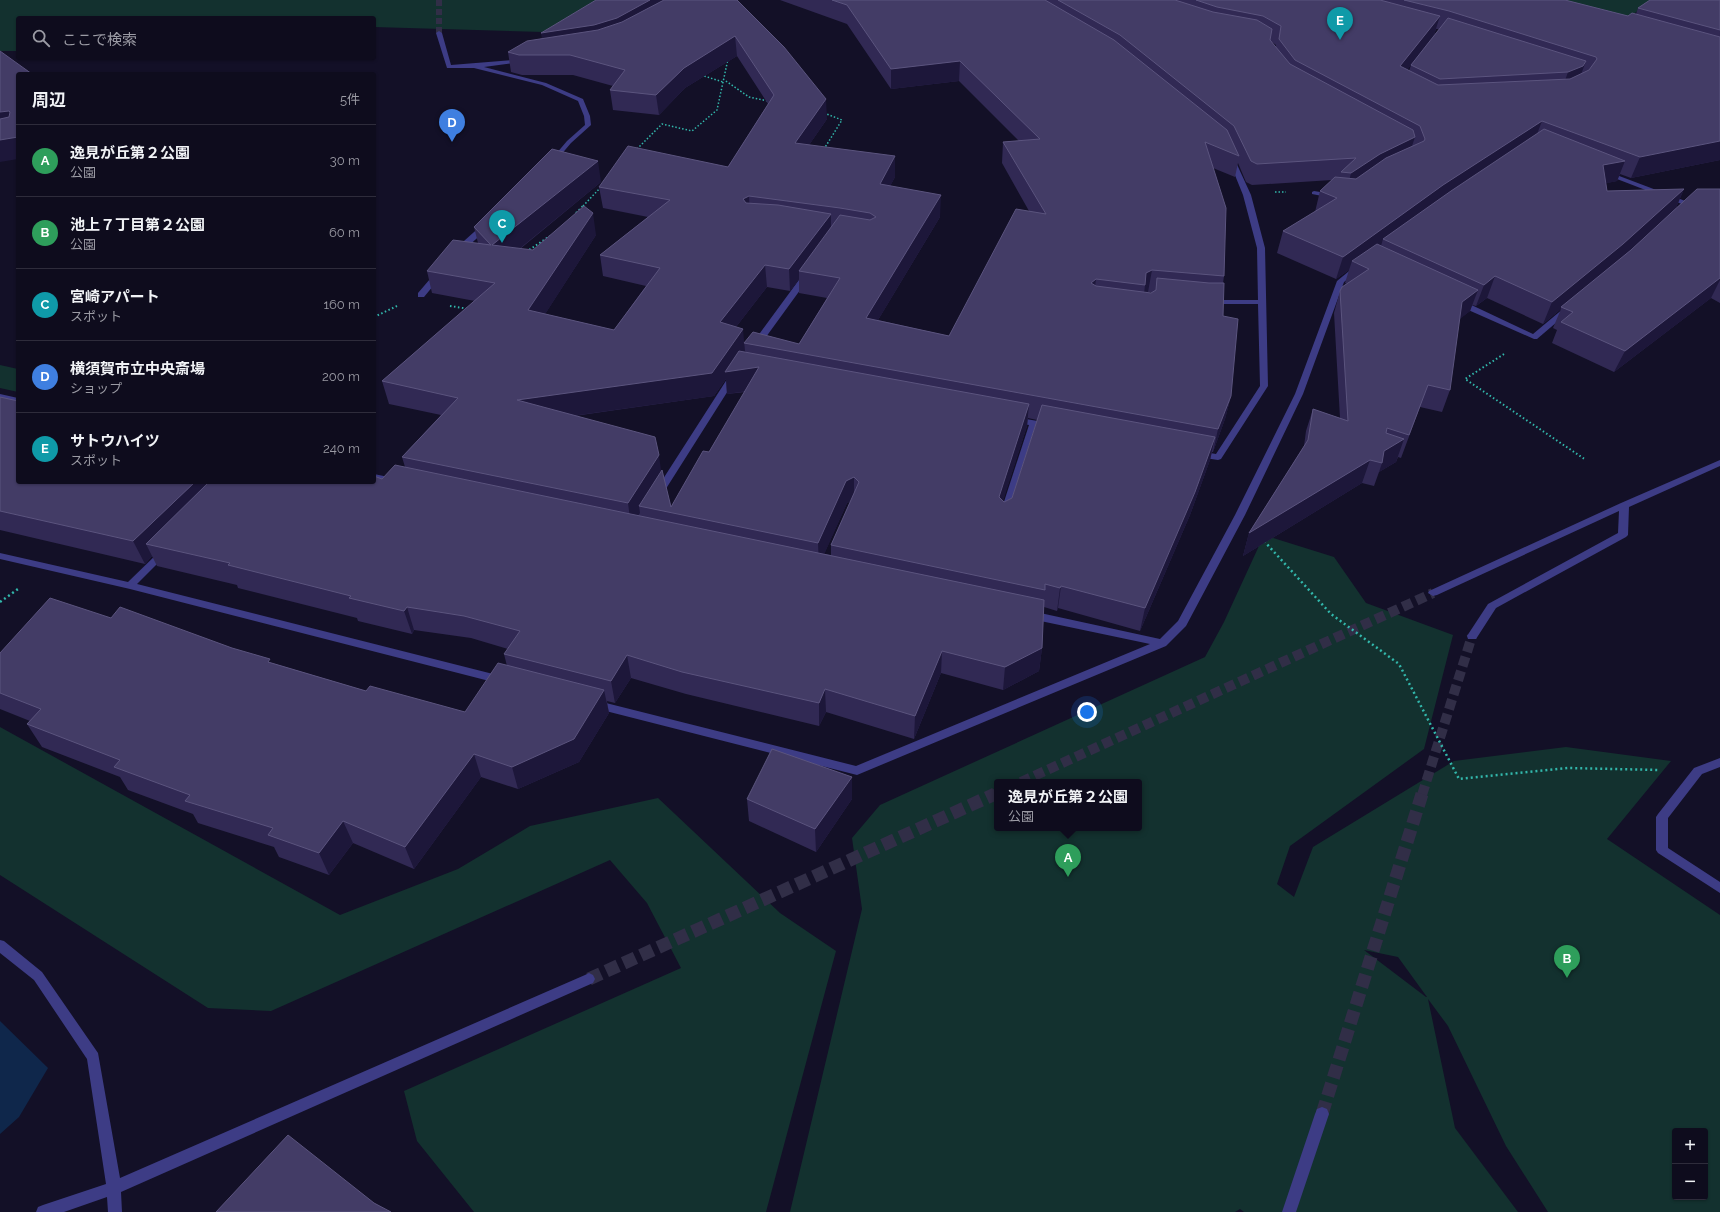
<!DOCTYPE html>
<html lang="ja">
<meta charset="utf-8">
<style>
body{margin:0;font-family:Raleway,"Noto Sans JP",sans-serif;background:#1c1a2a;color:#f1f3f6}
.controls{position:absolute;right:12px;bottom:12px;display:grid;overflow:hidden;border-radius:4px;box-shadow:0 1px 3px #0004}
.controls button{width:36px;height:36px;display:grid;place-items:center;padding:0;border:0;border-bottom:1px solid #2e2c3b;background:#0e0c1d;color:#f1f3f6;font:20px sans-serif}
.you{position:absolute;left:1087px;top:712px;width:14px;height:14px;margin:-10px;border:3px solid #fff;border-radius:50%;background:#1a73e8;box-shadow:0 0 0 6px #1a73e833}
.badge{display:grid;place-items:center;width:26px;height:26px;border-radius:50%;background:#2563eb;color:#fff;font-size:13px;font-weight:700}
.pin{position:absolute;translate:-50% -33px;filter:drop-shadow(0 1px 2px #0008)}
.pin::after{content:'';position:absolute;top:21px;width:14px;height:12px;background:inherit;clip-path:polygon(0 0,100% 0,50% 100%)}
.popup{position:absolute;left:994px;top:779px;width:148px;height:52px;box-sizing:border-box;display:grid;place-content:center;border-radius:4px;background:#0e0c1d;filter:drop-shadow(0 1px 3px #0005);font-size:13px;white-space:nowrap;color:#9b9ba4}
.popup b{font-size:15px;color:#f1f3f6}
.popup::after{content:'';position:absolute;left:50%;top:100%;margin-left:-8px;border:8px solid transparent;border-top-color:#0e0c1d}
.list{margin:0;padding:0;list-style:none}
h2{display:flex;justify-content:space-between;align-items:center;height:52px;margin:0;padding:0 16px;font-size:17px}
h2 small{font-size:13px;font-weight:400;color:#9b9ba4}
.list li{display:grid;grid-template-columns:26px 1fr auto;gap:12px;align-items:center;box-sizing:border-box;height:72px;padding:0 16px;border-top:1px solid #2e2c3b}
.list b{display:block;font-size:15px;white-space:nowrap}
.list p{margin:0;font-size:13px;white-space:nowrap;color:#9b9ba4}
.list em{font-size:13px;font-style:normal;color:#9b9ba4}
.icon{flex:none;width:22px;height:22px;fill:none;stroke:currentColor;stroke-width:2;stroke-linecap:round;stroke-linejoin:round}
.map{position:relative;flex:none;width:1720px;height:1212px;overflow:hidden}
.search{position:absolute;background:#0e0c1d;box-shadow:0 1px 3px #0004;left:16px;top:16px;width:360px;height:44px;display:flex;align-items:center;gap:10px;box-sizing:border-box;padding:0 14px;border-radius:4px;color:#9b9ba4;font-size:15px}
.panel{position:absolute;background:#0e0c1d;box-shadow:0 1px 3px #0004;left:16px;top:72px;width:360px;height:412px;border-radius:4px}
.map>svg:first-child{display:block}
.green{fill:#13312f;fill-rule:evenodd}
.water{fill:#0f274b}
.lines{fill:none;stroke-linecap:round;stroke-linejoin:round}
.minor-tunnel-far2{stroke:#312e47;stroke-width:6;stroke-dasharray:6 3;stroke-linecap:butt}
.minor-tunnel-far1{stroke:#312e47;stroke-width:10;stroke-dasharray:10 5;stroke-linecap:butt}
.minor-tunnel{stroke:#312e47;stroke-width:13;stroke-dasharray:13 6;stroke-linecap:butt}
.path-far2{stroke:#32b7ab;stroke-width:1.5;stroke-dasharray:1.5 2;stroke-linecap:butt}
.path-far1{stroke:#32b7ab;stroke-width:2;stroke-dasharray:1.5 2.5;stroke-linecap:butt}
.path{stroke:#32b7ab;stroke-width:2.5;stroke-dasharray:2 3;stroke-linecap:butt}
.minor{fill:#3d3c85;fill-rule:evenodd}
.wall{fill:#312954;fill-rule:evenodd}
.shaded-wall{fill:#1d173a}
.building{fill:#433c66;stroke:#5b547e}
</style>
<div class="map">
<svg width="1720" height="1212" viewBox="0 0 1720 1212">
<rect width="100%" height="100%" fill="#131027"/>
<path class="green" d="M0,0h615l-36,33 -205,-6v-9h-356v33h-18z
M1544,0h109l-28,20z
M0,365l18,4v23l-18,-4z
M1264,535l70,22 32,46 87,32 -29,114 -134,97 -13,38 17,13 19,-50 141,-86 112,-14 105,14 -64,78 113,76v297h-172l-42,-66 -58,-120 -20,-27 27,129 63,84h-274l-4,-3 -5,3h-445l72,-303 -10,-71 28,-33 325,-148 19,-35zM997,782h142v46h-142zM1364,950l34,7 29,40h-1zM1675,1131h30v66h-30z
M0,727l340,188 118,-46 72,-43 128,-28 122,115 56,38 -70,261h-292l-57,-71 -13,-50 277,-123 -34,-65 -37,-43 -339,151 -63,-3 -208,-133z"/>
<path class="water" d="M0,1021l48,47 -29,49 -19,17z"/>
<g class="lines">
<path class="minor-tunnel-far2" d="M439,0v33"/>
<path class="minor-tunnel-far1" d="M1021,782l412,-189
M993,795l4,-2
M1422,795l50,-159"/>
<path class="minor-tunnel" d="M589,979l406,-185
M1322,1114l100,-320"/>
<path class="path-far2" d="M701,75l22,7
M723,79l26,18 19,4
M824,113l18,7 -18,29
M637,149l25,-25 30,7 25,-21 11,-51
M1275,192h11
M583,206l19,-20"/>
<path class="path-far1" d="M576,213l8,-8
M526,252l24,-16
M450,306l19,3
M374,317l23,-11
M1504,354l-39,25 121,81"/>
<path class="path" d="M1264,541l67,73 68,50 60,115 109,-11 92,2
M0,602l18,-13"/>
<path class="minor" d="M439,31l3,2 9,32 73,-6v2l-2,1 -38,5 62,16 37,16 7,17 1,9 -20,18 -17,20h-4v-2l17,-20 18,-16 -1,-9 -6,-15 -36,-16 -68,-17h-27l-11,-35z
M1231,156l3,2 17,37 14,53 3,138 -47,73 -3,1 -20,-3 -4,-3 4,-3 18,3 44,-68 -2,-82h-48l-4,-2 4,-2h48l-1,-52 -14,-53 -15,-37z
M1606,171l82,31 32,-3v4l-33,3 -83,-32 -1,-1z
M1314,191l18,3 4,2 -4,2 -20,-4v-2z
M483,224h3l4,2 -29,27h-6v-4z
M1354,267h3l4,2 -17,13 -41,112 -58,121 -59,111 -20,20 -309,129 -267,-68 -1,-3 1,-3 4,-1 262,66 294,-122 -119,-25 -4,-1 -1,-3 1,-3 4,-1 129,28 18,-18 57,-106 60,-121 42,-113z
M436,272h3l4,2 -19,23h-6v-4z
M804,273h3l4,2 -53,73h-6v-4z
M1457,301h6l70,33 31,-26h3l4,2 -34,29h-3l-77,-34z
M731,373h6l1,2 -76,120h-6l-2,-2z
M0,394l18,4v6l-18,-4z
M1015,417l34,6 4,3 -4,3 -12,-2 -26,84 -5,3 -5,-3 28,-86 -17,-3 -1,-2z
M1720,460v6l-91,41 -1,28 -2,2 -130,71 -20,31h-8l-1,-3 21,-32 130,-71 1,-22 -182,84 -4,1 -5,-3 1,-2 192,-88z
M374,474l24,5 2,2 -5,3 -21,-4z
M164,549l3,1 2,2 -32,32 364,92 4,1 1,3 -1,3 -4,1 -371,-95 -130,-30v-6l128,29 33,-32z
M1720,758v9l-18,7 -34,44v30l52,34v11l-62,-40 -2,-3v-33l2,-3 36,-46z
M0,940l4,1 38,31 56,81 22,125 465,-203 4,-2 4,2 2,4 -2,4 -472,209 1,20h-14l-1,-15 -43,15h-28l2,-5 5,-2 63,-21 -19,-125 -53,-79 -34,-27z
M1322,1107l5,2 2,5 -33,98h-14l33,-98 2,-5z"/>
</g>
<path class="wall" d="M737,0l90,119 -18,26 86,32 -5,9 50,31 -62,103 71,16 80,-125 -27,-48 1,-21 16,-1 -60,-60 -68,8 -44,-65 -67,-24h785l63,16 8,-2 2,-6 82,-8v160l-89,18 -11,-4 -3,7 -11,2 1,8 77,-2 -9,21 -56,51 101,-72v114l-9,-5 -97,74 -62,-29 5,-13 -4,-2 8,-19 -18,15 -56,-26 -11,8 -4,-1 -2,6 -11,8 -9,71 -8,22 -22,-5 -19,51 -3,-1 -2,5 -17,10 -5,14 -12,-3 -119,73 6,-23 55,-87 2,-15 7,-22 27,9 -6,-105 6,-22 7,-7 -2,-1 4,-13 -13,9 -59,-26 6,-22 32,-19 5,-21 12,-11 -80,5 -6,-3 -8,-19 -3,14 -22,-9 11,108 -1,7v33l8,80 -6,23 -12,33h-1l-2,8 -20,55 -50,116 -82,-23 -1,3 -13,-4 -2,41 -3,23 -36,19 -62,-17 -27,66 -88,-27 -7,14 -133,-32 -55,-16 -16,25 -8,-2 2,12 -30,49 -61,27 -37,-12 -67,92 -61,-26 -24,32 -50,-18 -5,-10 -76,-24 -5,-9 -65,-24 -8,-13 -78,-30 -15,-23 3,-3 -30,-12v-56l111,-35 161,45 94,28 99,21 42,-46 -3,-12 4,-5 -37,-11 -57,-8 -2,4 -54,-13 -1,-3 -119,-30 -1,-3 -80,-19 -5,-10 -7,8 -145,-34v-133l18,85 364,-3 23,-12 -3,-10 39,-42 -52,-11 -7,-23 93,-80 -43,-8 -5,-22 51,-28 -4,-16 127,-45 -81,67 13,1 63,-15 -51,79 69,16 32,-44 -43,-10 -3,-21 48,-38 -45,-9 -4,-21 129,-20 40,-63 -31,-48 -52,32 -26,27 -46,-5 -3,-20 3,-4 -40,-11h-51l-11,-3 -3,-20 34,-14zM1436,29h3l-22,29 17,-23zM1272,42l4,3v3zM1411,65l-2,6 -2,-1zM799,279v14l28,5 -28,46 -55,-1 -8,-16 31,-40 23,4zM1148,292h5l-2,1h-5zM726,379l1,15 18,-2 -36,60 -38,55 -10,-35 -87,-56 140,-20zM1028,418l9,2 -25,78 -8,4 -1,-2 24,-74zM851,501l-20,44v10l-7,-1 23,-51z
M747,799h105l-36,53 -67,-31z"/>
<path class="shaded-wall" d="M650,0h36l-142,52 -3,-19z
M1440,16l-6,19 -39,51 5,-20z
M735,36l2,20 -52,32 -26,27 -3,-20 28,-27z
M960,61l-1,20 -68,8v-20z
M1586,61l-7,19 -18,12 7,-20z
M826,99l1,20 -31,45 -1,-21z
M9,111l9,20 -18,3v-22z
M1542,121l-8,21 -151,97 -2,7 -24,18 -5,-3 -3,9 -13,9 7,-22 100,-72z
M18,137v22l-18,3v-22z
M1415,137l-7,21 -62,36 5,-21 29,-19z
M1720,141v19l-89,18 9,-21z
M895,156v21l-15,28v-21z
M598,161l3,21 -104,85 -5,-22z
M1625,161l-8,20 -22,5 8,-21z
M1684,189l-9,21 -61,55 -53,42v2l-18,15 9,-22z
M941,195l-1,22 -74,123v-22z
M749,196l1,22 -7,-19z
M593,213l3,22 -63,98 -5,-23z
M831,214v21l-32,36v8l-9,12 -1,-22z
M765,265l2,22 -45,58 -2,-23z
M1152,270l-4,22 -4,2 1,-9 1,-12z
M1495,276l-8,22 -11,8 8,-21z
M1720,278v2l-9,18 -97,74 11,-21z
M1096,279l-3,23 -2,-19z
M1478,290l-8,21 -16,13 8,-22z
M743,329l2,22 14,16 2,22 -34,5 -1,-15 -12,17 -192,27 -5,-23z
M1231,396l-6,23 -12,33 5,-23z
M1029,404l-2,22 -30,94 2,-23z
M1215,437l-5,23 -20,55 -50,116 5,-23z
M1404,439l-8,23 -17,10 3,-9 2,-12z
M659,455l3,23 -23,28 1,7 -9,13 -3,-23z
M1370,460l-8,23 -119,73 6,-23z
M854,477v23l-7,3 -28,63 -1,-23 28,-62z
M195,482h33l-82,62 6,12 -7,8 -12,-23z
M1061,586l-3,22 -1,3 3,-23z
M407,607l7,23 -2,4 -8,-23z
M1042,648l-3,23 -36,19 2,-23z
M942,651l-1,22 -27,66 1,-23z
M627,655l4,23 -16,25 -4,-22z
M825,689l1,23 -7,14v-23z
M604,690l5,23 -30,49 -61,27 -6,-22z
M474,754l7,23 -67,92 -9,-22z
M852,777v22l-36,53 -1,-23z
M343,821l10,22 -24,32 -10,-22z"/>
<path class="building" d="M596,0h54l-33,18 -23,7 -53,8z
M664,0h73l47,47 42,52 -31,44 100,13 -15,28 61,11 -75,123 83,18 67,-127 30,5 -43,-72 37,-3 -80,-78 -69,8 -44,-64 -15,-5h213l69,40 113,90 12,26 -34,-14 21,66 -2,68 -72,-6 -6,3 -1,12 -49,-6 -5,4 5,3 55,7 5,-3 1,-12 52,5h15l-1,33 15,3 -7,77 -13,33 -474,-86 9,-11 46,12 41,-66 -41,-7 41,-56 30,5 6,-3 -6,-4 -30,-5 -91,-12 -6,3 3,4 32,2 53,9 -42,55 -24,-4 -45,57 23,7 -31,44 -195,27 138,37 4,18 -31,48 -226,-46 56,-59 -76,-17 113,-98 -68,-12 26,-31 38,5 -17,-18 78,-78 46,12 -106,84 41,5 51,-44 9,7 -65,97 86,20 46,-62 -60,-13 70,-55 -71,-13 29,-41 100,21 46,-72 -39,-59 -51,32 -28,27 -46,-5 15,-20 -55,-15h-51l-11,-3 19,-11 71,-11 24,-8z
M1058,0h117l38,12 44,8 15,9 -2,11 20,24 123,66 2,7 -35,17 -29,19 -10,-1 15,-14 -99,6 -6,-3 -17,-35 -114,-91z
M1196,0h184l60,16 -40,50 38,19 132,-6 19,-9 8,-11 -1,-2 -147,-46 -45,-11h161l63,16 4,-3 88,24v104l-80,16 -98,-36 -99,64 -100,72 -60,-26 54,-33 -17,-7 15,-14 21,2 30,-21 38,-17 1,-2 -5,-13 -125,-66 -16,-21 2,-13 -18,-10 -46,-9z
M1650,0h70v30l-82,-22z
M1448,18l138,43 -3,5 -15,6 -128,7 -29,-14z
M0,51l32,23h-14v63l-18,3v-21l9,-2 1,-5 -1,-1 -9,1z
M1544,129l81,32 -22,4 4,26 77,-2 -61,55 -71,58 -57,-26 -11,9 -101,-46 68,-48z
M1697,189h23v89l-95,73 -64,-29 12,-10 -12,-5 70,-57z
M1377,244l101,46 -16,12 -12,88 -22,-5 -19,50 -22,-7 -1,5 18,6 -20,12 -2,12 -12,-3 -121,73 59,-93 5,-31 35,12 -8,-130 2,-4 27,-18 -17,-8z
M739,351l290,53 -30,93 5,5 8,-4 30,-93 173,32 -20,55 -50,116 -84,-22 -1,2 -15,-4v6l-214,-45 28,-63 -5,-5 -8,4 -28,62 -179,-37 23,-36 9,37 32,-56 6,1 50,-85 -34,5z
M0,397l18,4v81h177l-62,59 -133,-30z
M395,465l649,135 -2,48 -37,19 -63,-16 -27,65 -90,-27 -6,14 -137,-31 -55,-17 -16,26 -107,-27 16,-23 -56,-15 -57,-9 -3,4 -55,-13 2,-2 -123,-31 2,-2 -84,-19 63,-62h165v-6l8,3z
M50,598l61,20 9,-11 112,41 38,11 -2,3 98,29 4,-5 95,26 33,-49 106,27 -30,49 -62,28 -38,-13 -69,93 -62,-26 -24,32 -51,-18 5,-7 -88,-27 5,-6 -76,-28 6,-7 -93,-36 14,-15 -41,-16v-40z
M772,749l80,28 -37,52 -68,-30z
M288,1135l86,68 17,9h-175z"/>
</svg>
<div class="controls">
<button>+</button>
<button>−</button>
</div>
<div class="you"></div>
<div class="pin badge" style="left:1068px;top:877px;background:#2e9e5b">A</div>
<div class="popup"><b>逸見が丘第２公園</b>公園</div>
<div class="pin badge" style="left:1567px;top:978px;background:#2e9e5b">B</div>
<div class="pin badge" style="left:502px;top:243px;background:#0f9aa8">C</div>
<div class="pin badge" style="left:452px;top:142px;background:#3f7fe0">D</div>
<div class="pin badge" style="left:1340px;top:40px;background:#0f9aa8">E</div>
<div class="search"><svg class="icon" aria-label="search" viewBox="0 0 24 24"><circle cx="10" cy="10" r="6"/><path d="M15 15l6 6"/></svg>ここで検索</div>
<section class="panel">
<h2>周辺<small>5件</small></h2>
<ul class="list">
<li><span class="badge" style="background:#2e9e5b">A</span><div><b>逸見が丘第２公園</b><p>公園</p></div><em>30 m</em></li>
<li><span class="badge" style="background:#2e9e5b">B</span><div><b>池上７丁目第２公園</b><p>公園</p></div><em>60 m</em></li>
<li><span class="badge" style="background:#0f9aa8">C</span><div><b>宮崎アパート</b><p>スポット</p></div><em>160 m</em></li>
<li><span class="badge" style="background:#3f7fe0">D</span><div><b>横須賀市立中央斎場</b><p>ショップ</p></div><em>200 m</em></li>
<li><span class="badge" style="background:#0f9aa8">E</span><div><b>サトウハイツ</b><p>スポット</p></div><em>240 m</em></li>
</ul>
</section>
</div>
